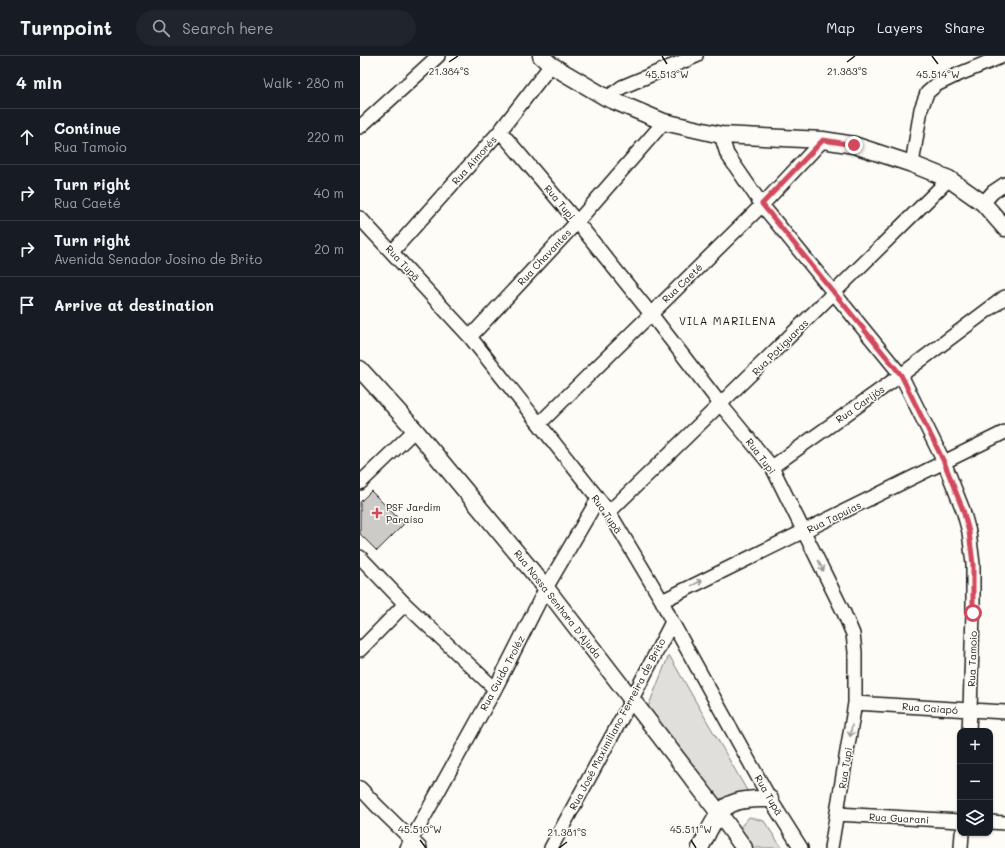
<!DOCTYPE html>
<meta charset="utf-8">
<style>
body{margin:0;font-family:Mali,sans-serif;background:#20242c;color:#f1f3f6}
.controls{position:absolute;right:12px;bottom:12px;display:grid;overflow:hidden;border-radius:8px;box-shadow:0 1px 3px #0004}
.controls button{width:36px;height:36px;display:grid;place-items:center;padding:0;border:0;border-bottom:1px solid #363941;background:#171b24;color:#f1f3f6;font:20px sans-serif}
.stop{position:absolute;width:12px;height:12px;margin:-9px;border:3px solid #d1495b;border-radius:50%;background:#fff}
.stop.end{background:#d1495b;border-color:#fff;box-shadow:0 1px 4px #0008}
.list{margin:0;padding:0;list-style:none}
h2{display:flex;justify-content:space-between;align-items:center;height:52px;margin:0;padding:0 16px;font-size:17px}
h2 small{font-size:13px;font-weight:400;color:#9ea1a6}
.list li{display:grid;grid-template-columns:26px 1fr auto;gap:12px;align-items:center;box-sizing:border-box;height:56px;padding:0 16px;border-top:1px solid #363941}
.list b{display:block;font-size:15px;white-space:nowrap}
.list p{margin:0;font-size:13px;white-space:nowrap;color:#9ea1a6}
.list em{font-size:13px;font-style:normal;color:#9ea1a6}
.icon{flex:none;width:22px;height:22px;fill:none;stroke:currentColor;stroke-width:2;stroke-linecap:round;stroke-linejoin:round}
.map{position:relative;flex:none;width:645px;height:792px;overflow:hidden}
header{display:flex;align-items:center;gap:24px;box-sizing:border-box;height:56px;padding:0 20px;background:#171b24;border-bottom:1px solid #363941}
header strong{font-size:19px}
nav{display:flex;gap:22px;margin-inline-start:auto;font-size:14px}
.search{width:280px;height:36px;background:#20242c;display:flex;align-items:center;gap:10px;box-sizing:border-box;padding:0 14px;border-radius:22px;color:#9ea1a6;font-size:15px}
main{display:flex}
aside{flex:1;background:#171b24}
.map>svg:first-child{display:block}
.green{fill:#e0dfdb;stroke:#7e7e7c}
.building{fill:#cccbc8;stroke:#1c1c1c}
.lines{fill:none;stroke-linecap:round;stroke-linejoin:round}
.minor-casing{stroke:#1c1c1c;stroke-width:16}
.tertiary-casing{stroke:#1c1c1c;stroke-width:19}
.minor{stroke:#fdfcf7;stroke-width:13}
.tertiary{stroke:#fdfcf7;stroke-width:16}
.oneway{stroke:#989794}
.route{stroke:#d1495b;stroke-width:5}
.ticks{fill:none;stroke:#1c1c1c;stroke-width:1.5}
.poi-dot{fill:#d1495b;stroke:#fdfcf7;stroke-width:1.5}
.labels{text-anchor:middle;stroke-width:3;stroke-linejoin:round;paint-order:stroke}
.street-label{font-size:10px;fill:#1c1c1c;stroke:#fdfcf7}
.poi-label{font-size:10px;fill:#1c1c1c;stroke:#fdfcf7;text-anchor:start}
.neighbourhood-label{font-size:11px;letter-spacing:1px;fill:#1c1c1c;stroke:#fdfcf7}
.ticks-label{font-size:10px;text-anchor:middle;fill:#1c1c1c;stroke:#fdfcf7;stroke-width:3;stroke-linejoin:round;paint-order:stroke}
</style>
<header>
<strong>Turnpoint</strong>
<div class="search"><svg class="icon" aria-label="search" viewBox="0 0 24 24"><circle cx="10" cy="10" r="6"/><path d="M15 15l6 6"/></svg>Search here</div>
<nav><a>Map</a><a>Layers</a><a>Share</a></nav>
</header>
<main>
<aside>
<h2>4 min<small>Walk · 280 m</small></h2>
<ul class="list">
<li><svg class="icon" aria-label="ahead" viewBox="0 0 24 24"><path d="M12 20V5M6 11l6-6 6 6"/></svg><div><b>Continue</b><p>Rua Tamoio</p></div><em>220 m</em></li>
<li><svg class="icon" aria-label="right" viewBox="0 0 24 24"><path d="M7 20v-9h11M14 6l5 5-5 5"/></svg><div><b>Turn right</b><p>Rua Caeté</p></div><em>40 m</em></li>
<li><svg class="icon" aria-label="right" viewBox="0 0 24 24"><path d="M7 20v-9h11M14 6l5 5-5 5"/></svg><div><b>Turn right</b><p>Avenida Senador Josino de Brito</p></div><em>20 m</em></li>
<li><svg class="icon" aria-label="arrive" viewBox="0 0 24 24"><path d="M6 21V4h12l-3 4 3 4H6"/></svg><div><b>Arrive at destination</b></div></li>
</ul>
</aside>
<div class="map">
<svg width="645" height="792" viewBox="0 0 645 792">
<rect width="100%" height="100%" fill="#fdfcf7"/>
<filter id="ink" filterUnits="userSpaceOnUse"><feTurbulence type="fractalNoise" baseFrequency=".025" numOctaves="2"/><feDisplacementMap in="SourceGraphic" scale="8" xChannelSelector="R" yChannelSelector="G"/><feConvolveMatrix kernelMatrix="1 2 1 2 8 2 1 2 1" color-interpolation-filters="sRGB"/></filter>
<g filter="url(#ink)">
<path class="green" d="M309,599l80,139 -22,3 -10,3 -69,-93z
M389,761l15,4 18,27h-33l-12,-17z"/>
<path class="building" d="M11,435l33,33 -27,27 -17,-17v-32z"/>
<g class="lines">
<g class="minor-casing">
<path id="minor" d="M247,42l15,-11 74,-31
M0,71l78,-71
M140,75l77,91 74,92 70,91 51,62 72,146 9,21 2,18v51l-24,145
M361,79l6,19 35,51 139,170 43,87 19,48 6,22 4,32v49l-3,97 -1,21
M552,108l9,-55 6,-16 9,-8 21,-10 46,-19
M623,147l10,-11 12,-8
M0,162l110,119 139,175 53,89 10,21 98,177 31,49
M32,196l108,-121 51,-66
M110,281l107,-115 87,-100
M179,368l223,-219 61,-65
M412,411l129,-92 104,-78
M0,427l55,-53
M249,456c114,-110 227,-221 340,-333
M0,501l45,47 90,85
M302,545l343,-169
M0,594l45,-46
M495,647l115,7 35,2
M0,732l17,18 43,42
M477,758l123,7
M630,766l15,1
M47,792l88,-159 51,-101 52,-89
M191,792l81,-149 40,-77
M601,792l1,-15"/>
</g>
<g class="tertiary-casing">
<path id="tertiary" d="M181,0l10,9 56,33 57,24 57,13 102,5 31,5 58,19 37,15 34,24 22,25
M0,313l55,61 131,158 173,225 25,35
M340,792c9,-16 17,-41 36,-46 11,-4 23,-3 34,-3"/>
</g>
<use href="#minor" class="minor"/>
<use href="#tertiary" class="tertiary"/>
</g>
<defs><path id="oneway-shaft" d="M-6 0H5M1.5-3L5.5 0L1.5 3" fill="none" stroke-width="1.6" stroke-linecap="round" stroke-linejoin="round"/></defs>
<g class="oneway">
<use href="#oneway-shaft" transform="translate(461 510) rotate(64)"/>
<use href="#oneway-shaft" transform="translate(337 527) rotate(-26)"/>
<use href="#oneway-shaft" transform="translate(491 675) rotate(99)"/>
</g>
</g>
<g class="lines" filter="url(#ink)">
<path class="route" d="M494,89l-31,-5 -61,64 139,171 43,87 19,48 6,22 4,32v49"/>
</g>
<path class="ticks" d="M302,0l5,8M572,0l6,8M89,6l9,-6M487,6l8,-6M60,784l6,8M331,784l5,8M199,792l8,-6"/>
<path class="poi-dot" d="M15 451h4v4h4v4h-4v4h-4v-4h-4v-4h4z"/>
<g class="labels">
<g class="street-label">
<text transform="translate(114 104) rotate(-48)" y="4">Rua Aimorés</text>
<text transform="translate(200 146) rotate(50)" y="4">Rua Tupi</text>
<text transform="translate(184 201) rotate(-47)" y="4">Rua Chavantes</text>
<text transform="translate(43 207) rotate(47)" y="4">Rua Tupã</text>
<text transform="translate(322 227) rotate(-44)" y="4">Rua Caeté</text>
<text transform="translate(420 291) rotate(-45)" y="4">Rua Potiguaras</text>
<text transform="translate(500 348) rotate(-35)" y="4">Rua Carijós</text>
<text transform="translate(401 400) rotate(53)" y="4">Rua Tupi</text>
<text transform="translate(247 458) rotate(55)" y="4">Rua Tupã</text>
<text transform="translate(474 461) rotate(-26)" y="4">Rua Tapuias</text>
<text transform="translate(198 548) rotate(52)" y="4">Rua Nossa Senhora D'Ajuda</text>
<text transform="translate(612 603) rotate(-88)" y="4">Rua Tamoio</text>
<text transform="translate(142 617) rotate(-62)" y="4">Rua Guido Troléz</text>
<text transform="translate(570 652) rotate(4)" y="4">Rua Caiapó</text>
<text transform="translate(257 668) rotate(-62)" y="4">Rua José Maximiliano Ferreira de Brito</text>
<text transform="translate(485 712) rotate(-81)" y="4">Rua Tupi</text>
<text transform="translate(409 739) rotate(60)" y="4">Rua Tupã</text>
<text transform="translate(539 762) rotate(3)" y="4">Rua Guarani</text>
</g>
<g class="poi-label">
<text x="26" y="455">PSF Jardim<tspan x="26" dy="12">Paraíso</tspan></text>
</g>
<g class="neighbourhood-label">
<text x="368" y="269">VILA MARILENA</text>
</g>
</g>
<g class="ticks-label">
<text x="487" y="19">21.383°S</text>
<text x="89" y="19">21.384°S</text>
<text x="307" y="22">45.513°W</text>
<text x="578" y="22">45.514°W</text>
<text x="60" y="777">45.510°W</text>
<text x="331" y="777">45.511°W</text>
<text x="207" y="780">21.381°S</text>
</g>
</svg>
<div class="controls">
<button>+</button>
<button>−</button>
<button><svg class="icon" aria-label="layers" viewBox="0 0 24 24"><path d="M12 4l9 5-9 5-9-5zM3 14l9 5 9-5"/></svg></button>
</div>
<div class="stop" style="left:613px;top:557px"></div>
<div class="stop end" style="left:494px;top:89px"></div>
</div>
</main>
